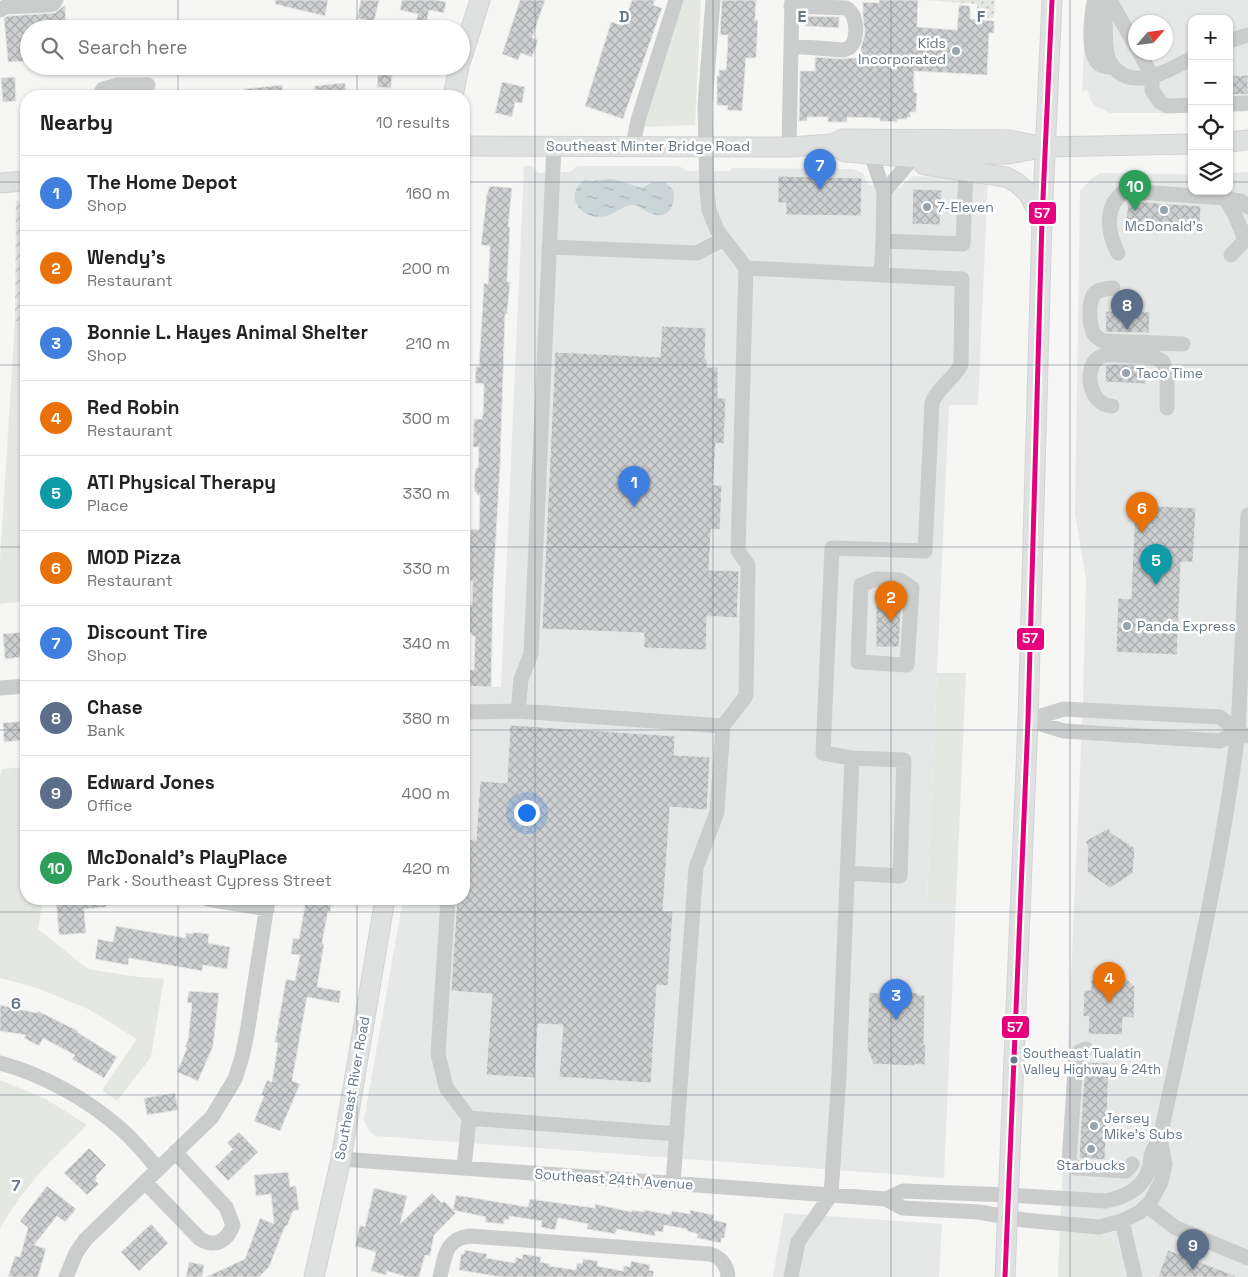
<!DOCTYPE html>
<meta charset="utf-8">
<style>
body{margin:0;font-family:"Space Grotesk",sans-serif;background:#f6f6f6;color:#222}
.controls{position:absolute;right:15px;top:15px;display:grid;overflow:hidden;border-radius:10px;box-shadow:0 1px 4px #0004}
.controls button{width:45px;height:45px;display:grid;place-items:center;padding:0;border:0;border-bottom:1px solid #e0e0e0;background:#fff;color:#222;font:25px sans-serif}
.compass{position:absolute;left:1128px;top:15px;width:45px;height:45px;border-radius:50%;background:#fff;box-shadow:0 1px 4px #0004;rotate:62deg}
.you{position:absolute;left:526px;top:812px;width:18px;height:18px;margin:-12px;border:4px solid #fff;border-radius:50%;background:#1a73e8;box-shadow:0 0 0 8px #1a73e833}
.badge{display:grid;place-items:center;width:32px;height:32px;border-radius:50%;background:#111827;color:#fff;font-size:16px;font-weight:700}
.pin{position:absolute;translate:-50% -41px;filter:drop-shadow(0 1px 2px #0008)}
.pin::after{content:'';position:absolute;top:26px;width:18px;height:15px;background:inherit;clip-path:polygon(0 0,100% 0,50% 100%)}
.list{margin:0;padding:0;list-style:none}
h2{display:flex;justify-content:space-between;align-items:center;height:65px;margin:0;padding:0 20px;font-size:21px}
h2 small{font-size:16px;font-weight:400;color:#767676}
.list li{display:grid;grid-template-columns:32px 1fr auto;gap:15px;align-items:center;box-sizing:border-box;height:75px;padding:0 20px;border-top:1px solid #e0e0e0}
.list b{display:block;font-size:19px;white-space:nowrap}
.list p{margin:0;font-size:16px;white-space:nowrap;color:#767676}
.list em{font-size:16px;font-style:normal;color:#767676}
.icon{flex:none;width:28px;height:28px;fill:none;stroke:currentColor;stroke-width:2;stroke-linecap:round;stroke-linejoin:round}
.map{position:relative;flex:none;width:1248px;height:1277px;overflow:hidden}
.search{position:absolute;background:#fff;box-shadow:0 1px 4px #0004;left:20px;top:20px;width:450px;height:55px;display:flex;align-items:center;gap:12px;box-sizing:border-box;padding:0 18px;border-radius:28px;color:#767676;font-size:19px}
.panel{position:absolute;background:#fff;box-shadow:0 1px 4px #0004;left:20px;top:90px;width:450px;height:815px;border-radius:20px}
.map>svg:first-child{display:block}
.built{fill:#e6e8e8;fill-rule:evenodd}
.grass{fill:#e5e8e2}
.park{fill:url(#park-dots)}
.garden{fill:url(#garden-furrows)}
.water{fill:url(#water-ripples)}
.building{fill:url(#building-cross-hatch);stroke:#e6e6e5}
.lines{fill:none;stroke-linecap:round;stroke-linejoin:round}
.major-casing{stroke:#d2d3d3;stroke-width:21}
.minor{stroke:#cbcccc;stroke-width:15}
.major{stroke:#dfe0e0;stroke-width:19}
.bus-1-casing{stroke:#fff;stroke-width:9}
.bus-1{stroke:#e5007d;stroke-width:5}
.grid{fill:none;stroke:#667785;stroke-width:1;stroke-opacity:0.55}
.poi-dot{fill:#98a3ac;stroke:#fff;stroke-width:2}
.bus-dot{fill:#667785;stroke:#fff;stroke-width:2}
.labels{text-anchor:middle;stroke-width:5;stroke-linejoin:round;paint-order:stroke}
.bus-label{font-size:13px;fill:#667785;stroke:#fff;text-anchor:start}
.poi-label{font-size:14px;fill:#667785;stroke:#fff;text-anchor:start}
.street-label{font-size:14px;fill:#667785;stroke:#fff}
.grid-label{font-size:16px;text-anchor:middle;font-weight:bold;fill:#667785;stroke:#fff;stroke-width:5;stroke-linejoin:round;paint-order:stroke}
.line-badge{stroke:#fff;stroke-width:2}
.badge-label{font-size:14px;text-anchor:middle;font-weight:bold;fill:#fff}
</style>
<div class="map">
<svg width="1248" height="1277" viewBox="0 0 1248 1277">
<defs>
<pattern id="park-dots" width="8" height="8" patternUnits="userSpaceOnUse" patternTransform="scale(1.25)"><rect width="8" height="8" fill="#e5e8e2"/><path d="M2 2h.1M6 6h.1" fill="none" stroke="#bdc1bd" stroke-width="1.8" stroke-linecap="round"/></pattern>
<pattern id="garden-furrows" width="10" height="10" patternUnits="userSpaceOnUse" patternTransform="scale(1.25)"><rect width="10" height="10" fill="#e5e8e2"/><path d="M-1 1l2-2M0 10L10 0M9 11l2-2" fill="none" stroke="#bdc1bd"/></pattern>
<pattern id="water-ripples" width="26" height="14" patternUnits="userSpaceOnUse" patternTransform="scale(1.25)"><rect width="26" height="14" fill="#cbd4d6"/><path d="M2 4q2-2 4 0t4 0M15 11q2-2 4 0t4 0" fill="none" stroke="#a9b1b3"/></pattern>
<pattern id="building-cross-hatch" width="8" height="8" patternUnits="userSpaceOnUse" patternTransform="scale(1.25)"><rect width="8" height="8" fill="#cdcfd0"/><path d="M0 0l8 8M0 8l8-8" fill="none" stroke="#aaadae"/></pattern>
</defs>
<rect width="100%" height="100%" fill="#f6f6f5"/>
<path class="built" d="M1086,0h162v111l-19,2v-94h-37v94h-82l-15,-7 -4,-5 -4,-11 -5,2zM1136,22h30v30h-30z
M524,166h8l6,7 32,-1 7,-6h102l8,5h42l3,-3 121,1 10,4 5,12 32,3 5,-6 9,-6 74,4 -10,225h-29l-12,268 -10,226 29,2 -12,277 -569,-42 -6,-5 -5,-11 39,-221h61v-212h37z
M1248,172v1105h-190l25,-577 3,-122 -11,-64 5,-323 12,-13 9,-5 91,1v17h37v-18z
M784,1213l158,11 -3,53h-166z"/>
<path class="grass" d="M684,0h17l-6,125 -52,2z
M15,321l11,1v279l-26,3v-44z
M937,673h29l-10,228 -29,-1z
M26,767v132h17l-5,30 50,40 43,7 33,3 -13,78 -34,44 -15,-11 35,-51 -49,-30 -51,-21 -37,-10v-200l2,-9z
M0,1080l46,19 41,26c-33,31 -65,64 -87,104z
M1060,1232l47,3 11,16 5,26h-65z"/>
<path class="park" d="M924,0h71l-1,18 -17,-1v-13z"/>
<path class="garden" d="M26,199v123l-11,-1 1,-120z"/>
<path class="water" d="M609,179c12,1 21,6 33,9l11,-6h12c3,3 7,6 8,9 4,11 -4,27 -17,24 -9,-1 -16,-11 -25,-10 -9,1 -16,9 -25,11 -13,3 -28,-3 -31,-16 -2,-8 3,-15 9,-20l9,1z"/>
<path class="building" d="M275,0h53l-3,16 -50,-12z
M361,0h18l-5,22 -17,-4z
M402,0h34l10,2 -2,11 -15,-3 -4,19h-11l4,-15 -18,-4z
M520,0h25l-13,38 6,2 -6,17 -11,-4 -3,7 -16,-6z
M632,0h23l-2,5 9,3 -39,111 -38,-13 26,-84 12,3z
M722,0h34l-1,20h3l-2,38h-10l-4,53 -15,-1 1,-4 -11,-1v-29h2v-6h7l1,-14 1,-21h-8z
M879,0h39l-1,27 40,3 2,-25 11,1v13l24,2v12h-5l-2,42 -73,-4v21l3,1 -1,19h-6v5h-3v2h-10v3l-17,-1v-3l-33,-1v5h-19v-5h-21v4h-8l1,-50h15v-14l27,2 8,-1h11v-11l4,-13 -2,-18v-14l16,1z
M65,5l1,24h-37v32l-21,1 -4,-44 4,-2 47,-3z
M806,16l33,1v11l-34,-2z
M378,74l14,1 -1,13 -14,-1z
M1248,75v19l-19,1v-19z
M15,77l1,24 -13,1 -2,-24z
M502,82l23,5 -3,16 -7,-1 -3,15 -17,-4z
M345,83l1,13h-31l-1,-10z
M282,85l1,11h-39v-7z
M778,176l84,2 -1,38 -75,-1v-12h-8z
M490,186l22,2 -4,39h2l-3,55h3l-3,32h-2l-5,152 -7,124 -2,97 -26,-1 1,-16h8l1,-34h-3v-3h-6l1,-28h5l1,-24h-3v-45l1,-7 8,1 1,-35h-3v-3h-2l-1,-4 1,-16 1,-4h2l1,-21h-6l1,-28h8v-3h1l1,-32 -9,-1 1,-16h3l5,-84 4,1 2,-38 -9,-1 6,-51z
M913,189l29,1 -2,35 -28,-1z
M1128,201l73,5 -1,19 -74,-3z
M1106,311l44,1 -1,21 -44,-1z
M662,326l44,2 -1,31h2v8h11v31h8l-2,46 -8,-1 -3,42h9l-2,45 -9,-1 -2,41 30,1 -2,47 -30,-2 -1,34 -62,-2v-15l-102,-4 13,-277 105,5z
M1113,364l33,2v18l-41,-2 1,-17z
M1135,505l61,3 -3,54h-12l-4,93 -61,-3 2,-54 13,1z
M876,594l24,1 -1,12h2l-2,40h-23z
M26,632v19h-6l1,6 -16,2 -2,-25z
M26,721v19l-22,2 -1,-19z
M510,725l165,11 -1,19 36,2 -3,53 -37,-3 -7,104h10l-5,75 -11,-1 -6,98 -92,-6 4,-52 -25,-1 -3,54 -49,-3 6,-81 -41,-3 6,-92h7v-60l12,1 4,-59 27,2z
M1109,828l2,5 24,15 -2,25 -23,15 -23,-16 1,-25 -3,-6z
M56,899h50v8l-22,2 2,24 -27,2z
M306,899l26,1 -2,12 -2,-1 -6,32 2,1 -7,43 24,4 -2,12 -32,-6 -15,84 8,3 -20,47 -26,-10 10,-25 -3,-1 6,-15 5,2 6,-39 -3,-1 11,-63 9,2 5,-26 -9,-1 2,-16 6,1z
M116,926l70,12v-5l7,1v-2l16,2 -1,9 22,4 -3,22 -24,-4 -1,6 -73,-13 -1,7 -33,-6 3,-20 15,3z
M1109,970h13v4l13,13 -1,31 -11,-1 -1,18 -34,-1 1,-17 -6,-1 1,-26h7v-10l17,1z
M189,991l30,2 -6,53 -15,35 -21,-9 10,-24 -2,-1 3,-7 4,-37h-5z
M879,991l39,2v2h7l-1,50h2l-1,20 -10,-1v2l-42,-2 -6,-17 2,-55 10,1z
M0,1005l37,8 1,-2 40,20 -1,1 40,25 -13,21 -32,-19 3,-4 -32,-17 -4,8 -15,-8 2,-3 -26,-4z
M1085,1062l24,1 -4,97 -26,-2z
M175,1093l3,17 -31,5 -3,-17z
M239,1132l19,20 -30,29 -13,-14 18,-18 -6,-6z
M89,1148l17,17 -10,11 1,2 -2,2 4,4 -12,11 -23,-22z
M288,1172l2,15 6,-1 3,24 -6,1 -6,15h-2l-16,41 -10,10h-53l39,-18 15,-41 14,6 -3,-30 -15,2 -2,-21z
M47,1186l29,23 -11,13 -8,-6 -23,29 12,4 -8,28h-30l7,-21 5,1 8,-29 -8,-7z
M374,1188l33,8 -7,28 32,-31 10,10 2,-2 9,9 3,-15 72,12 2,-8 65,9v-4l37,8v-2l12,2 1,-2 26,5 1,-4 18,3v-4l24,5 -1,5 14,3 -3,15h-3v5l-24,-5 1,-4 -11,-3v-2l-23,-4 -1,7 -8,-1v5l-38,-7 -2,5 -28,-5 1,-5 -30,-6 -3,12 -14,-3 1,-6 -33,-5v4l-5,-1v5l-19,-2 1,-5 -33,-7 3,3 -22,22 -4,21 -5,-1 -6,22h-12l-20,-6 -1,4 -15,-4 5,-19 -21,-6 5,-21 5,2z
M151,1224l17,19 -29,28 -18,-19z
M465,1250l22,4 -1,4 29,5 1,-6 6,2 1,-5 18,3 -1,5 10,2 -1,2 27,4 1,-7 5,1 1,-5 15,2 -1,5 26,5 1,-5 6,1 1,-6 19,4 -1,5 5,1 -1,6h-153l-41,-7 2,-16h3z
M1168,1250l68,26 -1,1h-77z
M189,1262l15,3 -2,12h-16z"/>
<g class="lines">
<g class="major-casing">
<path id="major" d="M461,60l19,-60
M453,96l6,-30
M1229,142l19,-2
M832,144l13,8 74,6 11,-4h78l38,-7 146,-3
M464,146l325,1 43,-3 11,-5 166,1 37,7
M919,158l5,7 6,1 76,11 11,6 11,10 14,26
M0,183l26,-2
M314,1277l27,-118 44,-260
M1005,1277l23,-557 14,-500 10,-220"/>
</g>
<path class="minor" d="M1095,0c-3,9 -3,18 -4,28 0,16 -2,41 22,39
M1105,0c1,17 -1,37 2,54 1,5 4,10 7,14 22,23 55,2 78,-10
M1110,0l26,47
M0,10l5,-3 42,-2 6,-1 3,-4
M1229,41l19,-6
M791,46l52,4 6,-2c10,-8 9,-33 -3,-40l-55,-2
M1139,52l13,24v14l8,12 7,4 25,-1
M99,96l4,-7 15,-4h30
M1229,104l19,-1
M633,146l5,-26 38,-120
M789,147l3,-147
M871,154l13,38 -1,49 80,3 3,-73
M884,192l29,-34
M1225,198l10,17 10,25
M549,247l148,6 27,-14
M1118,253c-11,-21 -14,-46 6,-62l101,7 16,3 7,6
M1231,255l14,-15 3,-8
M746,268l216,11 -1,86c-8,15 -23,22 -29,38l-7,148 -93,-3 -9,205 29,5 -13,317 -8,120 -33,47 -7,35
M881,275l2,-34
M1113,288c-6,1 -15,1 -19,6 -6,9 -5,31 0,40 2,3 5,5 9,7l80,3
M1112,406c-24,0 -30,-43 -10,-50 8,-3 22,0 31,0 11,1 22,-1 30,6l4,10v36
M876,579l24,1 12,8 -5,77 -49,-3 3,-77z
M0,688l26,-2
M518,711l205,15
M464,712l54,-1 3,-32 10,-25 23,-509
M1028,720l36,-11 156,8 18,15 10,4
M1028,720l36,11 156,10 18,-9
M848,873l52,3 4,-116 -52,-2
M207,899l60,10
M448,899l-10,155 8,33 23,31 -5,50
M1086,1049l-7,3 -3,6 -7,104 7,6 50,3 6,-7
M0,1063c44,12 87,36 121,66 14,12 25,26 37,40
M469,1118l208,16
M341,1159l545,40 17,9 76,4 45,8 75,7 23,-6 18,-9 11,-11 10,-19 4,-18 -5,-26
M145,1182l55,57c16,9 27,2 33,-14l-7,-18 -51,-55
M673,1183l23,-315 21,-56 6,-86 23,-30 2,-131 -10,-14 8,-283 -29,-38 -8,-20 -2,-19 -2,-86 8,-105
M886,1199l17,-8 105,4 98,6c19,-4 37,-12 43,-32 2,-4 1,-9 2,-13 1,-6 6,-12 9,-18 28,-134 61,-269 78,-406l10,-217
M1147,1206l29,22 72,30
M1122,1221l13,56
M66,1277l10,-24 9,-13 127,-123 23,-38 7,-22 5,-24 21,-134
M440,1277c5,-21 5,-38 30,-41l240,18c12,4 17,11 18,23"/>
<use href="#major" class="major"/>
<g class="bus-1-casing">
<path id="bus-1" d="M1005,1277l23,-557 14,-500 10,-220"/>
</g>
<use href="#bus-1" class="bus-1"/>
</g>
<path class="grid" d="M178,0v29M357,0v29M535,0v1277M713,0v1277M891,0v1277M1070,0v1277M178,66v30M357,66v30M0,182h26M464,182h728M1229,182h19M0,365h26M464,365h784M0,547h26M464,547h784M0,730h26M464,730h784M178,899v378M357,899v378M0,912h1248M0,1095h1248"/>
<g class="poi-dot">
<circle cx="956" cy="51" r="5"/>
<circle cx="927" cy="207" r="5"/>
<circle cx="1164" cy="210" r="5"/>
<circle cx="1126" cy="373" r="5"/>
<circle cx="1127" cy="626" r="5"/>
<circle cx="1094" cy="1126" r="5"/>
<circle cx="1091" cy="1149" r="5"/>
</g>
<circle class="bus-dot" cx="1014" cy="1060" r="4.5"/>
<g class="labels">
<g class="bus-label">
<text x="1023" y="1058">Southeast Tualatin<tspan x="1023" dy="16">Valley Highway &amp; 24th</tspan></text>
</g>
<g class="poi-label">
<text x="946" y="48" text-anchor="end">Kids<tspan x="946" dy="16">Incorporated</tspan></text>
<text x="937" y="212">7-Eleven</text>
<text x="1164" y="231" text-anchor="middle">McDonald's</text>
<text x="1136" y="378">Taco Time</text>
<text x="1137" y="631">Panda Express</text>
<text x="1104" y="1123">Jersey<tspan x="1104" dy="16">Mike's Subs</tspan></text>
<text x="1091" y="1170" text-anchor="middle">Starbucks</text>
</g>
<g class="street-label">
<text x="648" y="151">Southeast Minter Bridge Road</text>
<text transform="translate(352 1088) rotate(-80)" y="5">Southeast River Road</text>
<text transform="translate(614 1179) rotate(4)" y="5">Southeast 24th Avenue</text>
</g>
</g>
<g class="grid-label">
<text x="624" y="22">D</text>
<text x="802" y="22">E</text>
<text x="981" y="22">F</text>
<text x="16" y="1009">6</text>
<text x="16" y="1191">7</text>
</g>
<g class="line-badge">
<rect x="1028" y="201" width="29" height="24" rx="5" fill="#e5007d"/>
<rect x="1016" y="627" width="29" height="24" rx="5" fill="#e5007d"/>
<rect x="1001" y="1015" width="29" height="24" rx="5" fill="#e5007d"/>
</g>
<g class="badge-label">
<text x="1042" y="218">57</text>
<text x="1030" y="643">57</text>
<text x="1015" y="1032">57</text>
</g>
</svg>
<div class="controls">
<button>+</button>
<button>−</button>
<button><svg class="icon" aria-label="locate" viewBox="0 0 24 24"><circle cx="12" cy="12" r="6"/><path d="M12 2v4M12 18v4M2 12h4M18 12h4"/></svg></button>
<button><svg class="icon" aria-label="layers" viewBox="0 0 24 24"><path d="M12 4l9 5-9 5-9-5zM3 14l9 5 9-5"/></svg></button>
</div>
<svg class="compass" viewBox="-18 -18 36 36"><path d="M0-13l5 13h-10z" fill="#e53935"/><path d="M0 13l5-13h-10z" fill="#767676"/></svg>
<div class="you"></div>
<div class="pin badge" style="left:634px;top:507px;background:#3f7fe0">1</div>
<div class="pin badge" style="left:891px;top:622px;background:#e8710a">2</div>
<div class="pin badge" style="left:896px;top:1020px;background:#3f7fe0">3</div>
<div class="pin badge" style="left:1109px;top:1003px;background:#e8710a">4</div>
<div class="pin badge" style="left:1156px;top:585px;background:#0f9aa8">5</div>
<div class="pin badge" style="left:1142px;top:533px;background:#e8710a">6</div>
<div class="pin badge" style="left:820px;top:190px;background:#3f7fe0">7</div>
<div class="pin badge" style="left:1127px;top:330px;background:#5c6f8a">8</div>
<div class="pin badge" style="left:1193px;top:1270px;background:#5c6f8a">9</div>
<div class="pin badge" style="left:1135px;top:211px;background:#2e9e5b">10</div>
<div class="search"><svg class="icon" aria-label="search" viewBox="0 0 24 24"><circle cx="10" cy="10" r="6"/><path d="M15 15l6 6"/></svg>Search here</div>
<section class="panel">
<h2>Nearby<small>10 results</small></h2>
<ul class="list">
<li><span class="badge" style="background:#3f7fe0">1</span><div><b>The Home Depot</b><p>Shop</p></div><em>160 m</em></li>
<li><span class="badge" style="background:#e8710a">2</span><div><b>Wendy's</b><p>Restaurant</p></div><em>200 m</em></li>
<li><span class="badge" style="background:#3f7fe0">3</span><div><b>Bonnie L. Hayes Animal Shelter</b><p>Shop</p></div><em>210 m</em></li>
<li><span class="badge" style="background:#e8710a">4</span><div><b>Red Robin</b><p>Restaurant</p></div><em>300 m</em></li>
<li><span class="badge" style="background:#0f9aa8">5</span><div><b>ATI Physical Therapy</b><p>Place</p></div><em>330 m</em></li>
<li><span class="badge" style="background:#e8710a">6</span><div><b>MOD Pizza</b><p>Restaurant</p></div><em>330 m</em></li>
<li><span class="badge" style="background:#3f7fe0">7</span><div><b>Discount Tire</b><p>Shop</p></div><em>340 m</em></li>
<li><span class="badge" style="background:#5c6f8a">8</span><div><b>Chase</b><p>Bank</p></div><em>380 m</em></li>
<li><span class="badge" style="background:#5c6f8a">9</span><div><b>Edward Jones</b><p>Office</p></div><em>400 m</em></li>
<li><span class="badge" style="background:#2e9e5b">10</span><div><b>McDonald's PlayPlace</b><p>Park · Southeast Cypress Street</p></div><em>420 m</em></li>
</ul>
</section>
</div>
